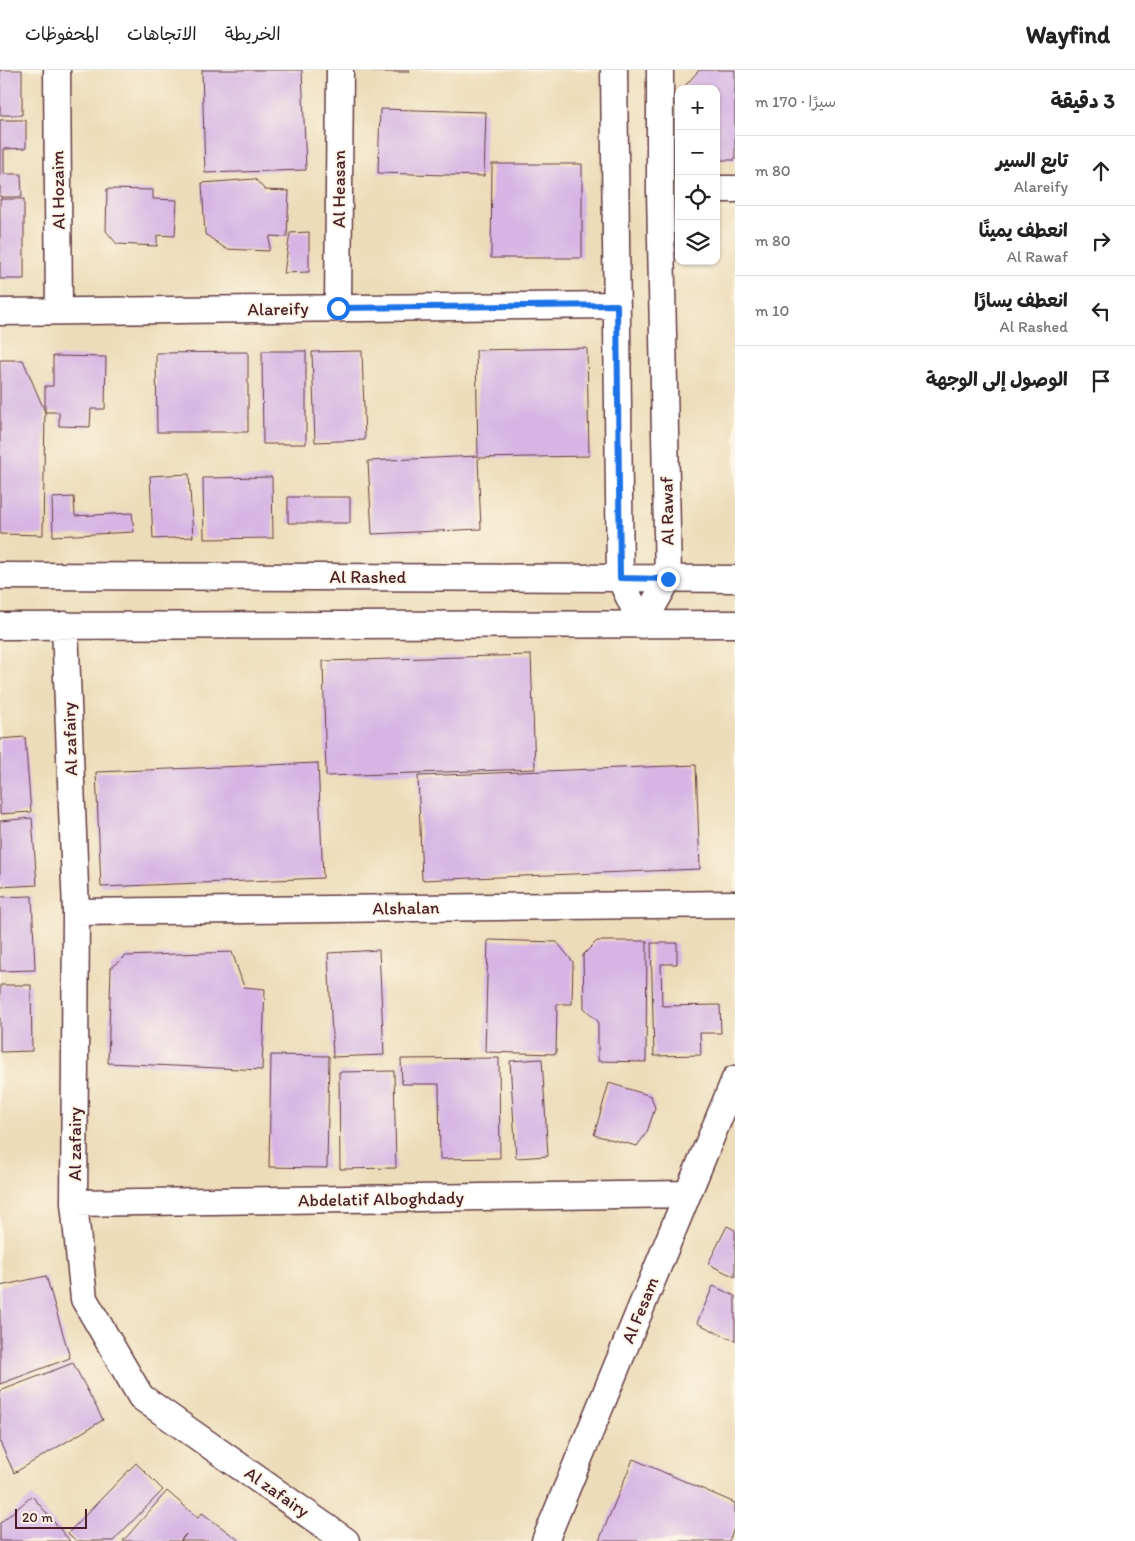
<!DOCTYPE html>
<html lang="ar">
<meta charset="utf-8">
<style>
body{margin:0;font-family:Itim,"Playpen Sans Arabic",sans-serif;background:#f6f6f6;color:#222;direction:rtl}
.controls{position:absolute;right:15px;top:15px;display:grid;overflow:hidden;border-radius:10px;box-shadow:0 1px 4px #0004}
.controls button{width:45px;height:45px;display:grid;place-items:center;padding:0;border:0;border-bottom:1px solid #e0e0e0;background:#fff;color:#222;font:25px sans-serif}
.scale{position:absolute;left:15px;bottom:12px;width:72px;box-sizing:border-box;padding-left:5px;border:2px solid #4a1f2b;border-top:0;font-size:14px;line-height:18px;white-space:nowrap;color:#4a1f2b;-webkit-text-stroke:4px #fcf5e5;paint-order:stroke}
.stop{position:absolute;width:15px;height:15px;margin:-11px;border:4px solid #1a73e8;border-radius:50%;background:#fff}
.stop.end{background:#1a73e8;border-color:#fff;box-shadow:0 1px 5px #0008}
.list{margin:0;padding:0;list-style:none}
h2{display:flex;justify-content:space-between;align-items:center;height:65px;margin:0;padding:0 20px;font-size:21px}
h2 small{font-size:16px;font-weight:400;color:#767676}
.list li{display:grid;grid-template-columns:32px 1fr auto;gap:15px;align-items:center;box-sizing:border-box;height:70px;padding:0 20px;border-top:1px solid #e0e0e0}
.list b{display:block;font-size:19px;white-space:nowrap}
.list p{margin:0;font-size:16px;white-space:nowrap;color:#767676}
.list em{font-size:16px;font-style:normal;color:#767676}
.icon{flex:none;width:28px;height:28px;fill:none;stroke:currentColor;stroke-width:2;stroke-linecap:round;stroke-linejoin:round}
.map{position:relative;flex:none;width:735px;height:1471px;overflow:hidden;direction:ltr}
header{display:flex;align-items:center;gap:30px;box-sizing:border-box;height:70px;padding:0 25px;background:#fff;border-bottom:1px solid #e0e0e0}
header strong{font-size:24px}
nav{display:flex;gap:28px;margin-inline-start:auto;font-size:18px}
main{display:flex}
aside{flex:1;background:#fff}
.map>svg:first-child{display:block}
.building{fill:#d6b5e4}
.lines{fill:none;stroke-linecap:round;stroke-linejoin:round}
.minor-casing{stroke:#623b40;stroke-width:29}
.minor{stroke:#fff;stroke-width:26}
.route{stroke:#1a73e8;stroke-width:6}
.labels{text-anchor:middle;stroke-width:4;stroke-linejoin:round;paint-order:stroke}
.street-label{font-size:18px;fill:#4a1f2b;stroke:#fcf5e5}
</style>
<header>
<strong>Wayfind</strong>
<nav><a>الخريطة</a><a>الاتجاهات</a><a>المحفوظات</a></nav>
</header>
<main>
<aside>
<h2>3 دقيقة<small>سيرًا · 170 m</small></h2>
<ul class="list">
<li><svg class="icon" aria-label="ahead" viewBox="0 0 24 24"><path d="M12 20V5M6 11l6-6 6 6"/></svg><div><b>تابع السير</b><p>Alareify</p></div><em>80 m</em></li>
<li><svg class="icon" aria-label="right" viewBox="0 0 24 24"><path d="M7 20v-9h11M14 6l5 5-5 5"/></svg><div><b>انعطف يمينًا</b><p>Al Rawaf</p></div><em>80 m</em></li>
<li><svg class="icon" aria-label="left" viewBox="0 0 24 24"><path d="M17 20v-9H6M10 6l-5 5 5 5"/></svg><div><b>انعطف يسارًا</b><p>Al Rashed</p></div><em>10 m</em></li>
<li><svg class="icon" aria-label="arrive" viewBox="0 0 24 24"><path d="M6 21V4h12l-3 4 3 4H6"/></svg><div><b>الوصول إلى الوجهة</b></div></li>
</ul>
</aside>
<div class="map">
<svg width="735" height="1471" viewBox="0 0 735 1471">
<rect width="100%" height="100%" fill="#fcf5e5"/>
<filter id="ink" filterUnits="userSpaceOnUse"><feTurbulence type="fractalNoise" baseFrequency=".02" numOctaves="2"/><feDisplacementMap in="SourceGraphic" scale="10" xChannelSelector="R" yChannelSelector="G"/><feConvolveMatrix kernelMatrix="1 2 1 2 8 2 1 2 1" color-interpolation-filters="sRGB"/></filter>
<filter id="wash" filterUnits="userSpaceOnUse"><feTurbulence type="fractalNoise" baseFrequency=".0096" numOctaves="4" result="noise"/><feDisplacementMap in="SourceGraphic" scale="20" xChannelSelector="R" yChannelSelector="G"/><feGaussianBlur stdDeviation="1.12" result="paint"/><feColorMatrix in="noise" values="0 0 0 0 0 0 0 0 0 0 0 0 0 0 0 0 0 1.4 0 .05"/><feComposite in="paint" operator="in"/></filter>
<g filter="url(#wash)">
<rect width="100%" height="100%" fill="#eddcb9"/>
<g id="blocks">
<path class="building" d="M0,0h22v45h-22z
M202,0h100l4,100 -101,3z
M375,0h34v2h-34z
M699,0h36v90h-19v-71h-31v-3z
M380,39l106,3 -2,64 -106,-3z
M0,50h26v28l-22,1v25h17l1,23h-22z
M492,94h90v94h-91z
M255,109l10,11 24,1 -2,46 -17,-1 -1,15 -43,-2 -21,-15 -3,-51z
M107,119l46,1v9l24,1 -2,36 -18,-1v11l-40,-2 -11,-13z
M0,129h24v80h-24z
M309,162v40l-25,1 6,-40z
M587,278l2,108 -111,2 3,71 -109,5 -4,-73 110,-5 -2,-106z
M262,281h44v93h-43z
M362,281l3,89 -50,2 -3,-90z
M248,282v80h-91l-1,-79z
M53,286l53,1 -1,52h-14l-1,18 -31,-1v-14h-14l-2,123 -43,-1v-174h23l22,52v-26h8z
M189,404l4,63 -40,2 -3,-63z
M272,407l1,61 -69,1 -1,-61z
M74,427l1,19 57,-3 2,19 -81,4 -1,-38z
M288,427h62v26h-62z
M531,585l4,114 -209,7 -3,-115z
M25,667l6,75 -31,2v-75z
M318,693l5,115 -222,9 -5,-115z
M696,695l4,104 -278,11 -4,-104z
M32,748l5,67 -37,2v-66z
M32,826l3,74 -35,1v-74z
M488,870l69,2 16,20 -1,42h-15l-1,50 -71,-2z
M597,871h50l-1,121 -48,-1v-40l-14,-13 -1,-53z
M651,873h26v21h-16l1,42 58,-1 1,28h-21l1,22 -47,1z
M379,880l5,105 -51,2 -5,-104z
M232,882l12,35 21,2 -3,81 -154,-7 3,-95 15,-12z
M0,915h31l1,66 -32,1z
M271,985l58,1 -2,112 -58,-1z
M499,988l1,100 -60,1 -1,-75h-37l-1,-25z
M542,989l6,97 -32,2 -6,-97z
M394,1001l2,97 -56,1 -1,-97z
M609,1013l42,13 4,12 -8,24 -10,14 -43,-11z
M727,1156l8,4v47l-27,-13z
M46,1206l24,82 -70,26v-98z
M713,1216l22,10v45l-38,-18z
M73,1293l30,57 -89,53 -14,-31v-51z
M633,1389l102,44v23l-6,15h-130z
M136,1393l27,27 -50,51h-37l-8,-8z
M167,1421l31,27 4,-5 38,28h-59l5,-7 -6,7h-57z
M32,1426l38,45h-70v-18z"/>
</g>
</g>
<g filter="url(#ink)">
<use href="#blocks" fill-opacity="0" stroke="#623b40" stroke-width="1"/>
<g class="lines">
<g class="minor-casing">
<path id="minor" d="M57,0l2,241
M614,0l6,508 22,47 26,-46 -8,-389v-120
M716,119h19
M338,238l2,-238
M0,242l617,-7
M0,506l620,2 115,1
M65,555l11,287 -2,291 10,96 57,98 205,144
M0,556l735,-2
M76,842l659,-8
M74,1133l613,-9
M545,1471l190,-462"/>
</g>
<use href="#minor" class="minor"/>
</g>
</g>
<g class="lines" filter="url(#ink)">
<path class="route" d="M338,238l279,-3 3,273 48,1"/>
</g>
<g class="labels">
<g class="street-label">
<text transform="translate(339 119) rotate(-90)" y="6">Al Heasan</text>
<text transform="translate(58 120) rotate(-91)" y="6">Al Hozaim</text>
<text transform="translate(278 239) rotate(-1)" y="6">Alareify</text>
<text transform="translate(667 441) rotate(-91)" y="6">Al Rawaf</text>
<text x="368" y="513">Al Rashed</text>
<text transform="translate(70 669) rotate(-92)" y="6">Al zafairy</text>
<text transform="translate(406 838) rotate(-1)" y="6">Alshalan</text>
<text transform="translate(75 1074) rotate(-90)" y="6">Al zafairy</text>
<text transform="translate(381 1129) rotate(-1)" y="6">Abdelatif Alboghdady</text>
<text transform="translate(640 1240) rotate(-68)" y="6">Al Fesam</text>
<text transform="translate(277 1422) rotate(35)" y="6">Al zafairy</text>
</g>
</g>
</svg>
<div class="controls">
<button>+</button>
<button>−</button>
<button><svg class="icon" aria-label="locate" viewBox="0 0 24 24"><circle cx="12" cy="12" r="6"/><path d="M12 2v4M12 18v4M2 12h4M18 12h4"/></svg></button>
<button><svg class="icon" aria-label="layers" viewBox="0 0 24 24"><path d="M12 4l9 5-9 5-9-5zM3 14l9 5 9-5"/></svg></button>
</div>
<div class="scale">20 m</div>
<div class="stop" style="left:338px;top:238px"></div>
<div class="stop end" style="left:668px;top:509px"></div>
</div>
</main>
